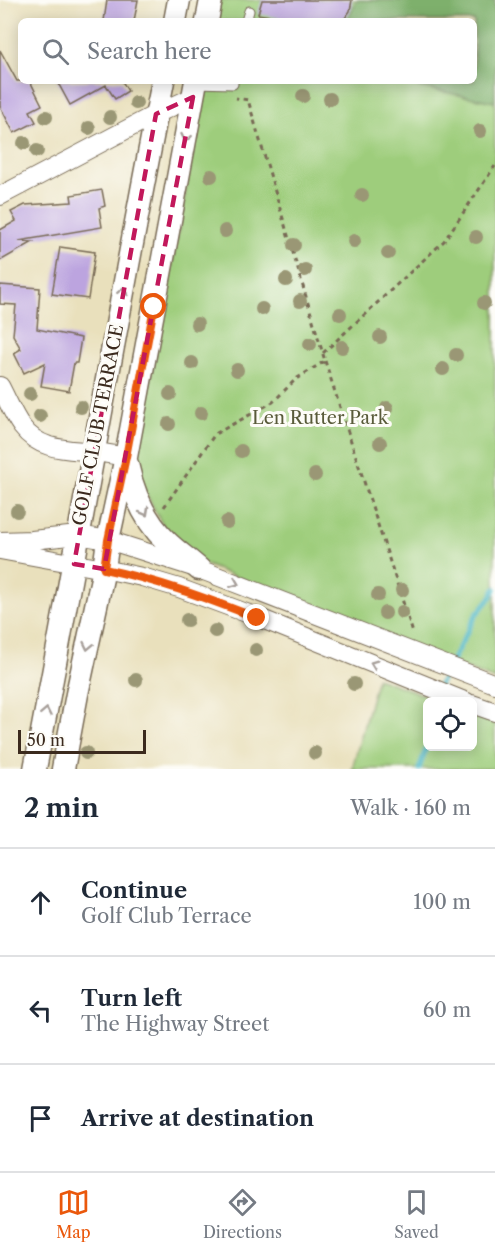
<!DOCTYPE html>
<meta charset="utf-8">
<style>
body{margin:0;font-family:"Libre Caslon Text",serif;background:#f6f6f7;color:#1f2937}
.controls{position:absolute;right:18px;bottom:18px;display:grid;overflow:hidden;border-radius:9px;box-shadow:0 3px 15px #0003}
.controls button{width:54px;height:54px;display:grid;place-items:center;padding:0;border:0;border-bottom:2px solid #e0e1e3;background:#fff;color:#1f2937;font:30px sans-serif}
.scale{position:absolute;left:18px;bottom:15px;width:128px;box-sizing:border-box;padding-left:6px;border:3px solid #3b2a1e;border-top:0;font-size:16px;line-height:21px;white-space:nowrap;color:#3b2a1e;-webkit-text-stroke:4px #fdfcf7;paint-order:stroke}
.stop{position:absolute;width:18px;height:18px;margin:-14px;border:4px solid #ea580c;border-radius:50%;background:#fff}
.stop.end{background:#ea580c;border-color:#fff;box-shadow:0 2px 6px #0008}
.list{margin:0;padding:0;list-style:none}
h2{display:flex;justify-content:space-between;align-items:center;height:78px;margin:0;padding:0 24px;font-size:26px}
h2 small{font-size:20px;font-weight:400;color:#747a83}
.list li{display:grid;grid-template-columns:39px 1fr auto;gap:18px;align-items:center;box-sizing:border-box;height:108px;padding:0 24px;border-top:2px solid #e0e1e3}
.list b{display:block;font-size:22px;white-space:nowrap}
.list p{margin:0;font-size:20px;white-space:nowrap;color:#747a83}
.list em{font-size:20px;font-style:normal;color:#747a83}
.icon{flex:none;width:33px;height:33px;fill:none;stroke:currentColor;stroke-width:2;stroke-linecap:round;stroke-linejoin:round}
.map{position:relative;flex:none;width:495px;height:769px;overflow:hidden}
.search{position:absolute;background:#fff;box-shadow:0 3px 15px #0003;left:18px;right:18px;top:18px;height:66px;display:flex;align-items:center;gap:15px;box-sizing:border-box;padding:0 21px;border-radius:9px;color:#747a83;font-size:22px}
.sheet{height:402px;background:#fff}
nav{display:flex;justify-content:space-around;align-items:center;box-sizing:border-box;height:84px;border-top:2px solid #e0e1e3;background:#fff;font-size:16px;color:#747a83}
nav a{display:grid;justify-items:center;gap:3px}
nav .on{color:#ea580c}
.map>svg:first-child{display:block}
.green{fill:#9ecd7c;stroke:#6c7c4d;stroke-width:1.5}
.forest{fill:#7eb06c;stroke:#5c6d45;stroke-width:1.5}
.lines{fill:none;stroke-linecap:round;stroke-linejoin:round}
.stream{stroke:#4ab6c5;stroke-width:5}
.building{fill:#bca4df}
.service-casing{stroke:#786a55;stroke-width:11}
.minor-casing{stroke:#786a55;stroke-width:20}
.tertiary-casing{stroke:#786a55;stroke-width:25}
.path{stroke:#786a55;stroke-width:3;stroke-dasharray:4.5 4.5;stroke-linecap:butt}
.service{stroke:#fff;stroke-width:9}
.minor{stroke:#fff;stroke-width:18}
.tertiary{stroke:#fff;stroke-width:22}
.tree{fill:#9a9774}
.oneway{stroke:#a79f9a}
.route{stroke:#ea580c;stroke-width:8}
.marked{fill:none;stroke:#c2185b;stroke-width:4.5;stroke-dasharray:12 8;stroke-linejoin:round}
.labels{text-anchor:middle;stroke-width:6;stroke-linejoin:round;paint-order:stroke}
.park-label{font-size:18px;fill:#595b3a;stroke:#fdfcf7}
.street-label{font-size:18px;fill:#3b2a1e;stroke:#fdfcf7}
</style>
<div class="map">
<svg width="495" height="769" viewBox="0 0 495 769">
<rect width="100%" height="100%" fill="#fdfcf7"/>
<filter id="ink" filterUnits="userSpaceOnUse"><feTurbulence type="fractalNoise" baseFrequency=".0167" numOctaves="2"/><feDisplacementMap in="SourceGraphic" scale="12" xChannelSelector="R" yChannelSelector="G"/><feConvolveMatrix kernelMatrix="1 2 1 2 8 2 1 2 1" color-interpolation-filters="sRGB"/></filter>
<filter id="wash" filterUnits="userSpaceOnUse"><feTurbulence type="fractalNoise" baseFrequency=".008" numOctaves="4" result="noise"/><feDisplacementMap in="SourceGraphic" scale="24" xChannelSelector="R" yChannelSelector="G"/><feGaussianBlur stdDeviation="1.35" result="paint"/><feColorMatrix in="noise" values="0 0 0 0 0 0 0 0 0 0 0 0 0 0 0 0 0 1.4 0 .05"/><feComposite in="paint" operator="in"/></filter>
<g filter="url(#wash)">
<rect width="100%" height="100%" fill="#e9e0bc"/>
<path class="green" d="M220,0h275v680l-294,-117 -33,-28 -34,-64 72,-390h268v-60h-258z
M377,678l64,23 -13,1v44h44l1,-32 22,8v47h-143z"/>
<path class="forest" d="M357,0h138v102l-106,-21h85v-60h-127z"/>
<g class="lines">
<path class="stream" d="M437,702l3,-18 36,-69 14,-17 5,-9
M419,769l9,-26"/>
</g>
<g id="blocks">
<path class="building" d="M107,0h31l-4,21h-30z
M262,0h90l-2,11 -7,10h-45l-40,-7z
M0,50l17,31h13l12,24 -12,6 6,11 -22,11 -14,-27z
M57,81h65l6,10 -13,8 -9,-14 -36,20z
M102,190l3,16 -6,2 3,19 -83,14 14,1 -33,19v-31l16,-9 -5,-9 14,-7 47,-3 -1,-7z
M60,247l35,5 -7,47 -36,-5z
M0,285l40,3 -3,41 44,9 -4,25h-3l-5,28 -28,-5 4,-23 -21,10 -10,-20 7,-4 -8,-14 3,-30 -16,-1z"/>
</g>
</g>
<g filter="url(#ink)">
<use href="#blocks" fill-opacity="0" stroke="#786a55" stroke-width="1.5"/>
<g class="lines">
<g class="service-casing">
<path id="service" d="M246,21l3,-10
M196,83l37,1v-3"/>
</g>
<g class="minor-casing">
<path id="minor" d="M0,196l156,-82 37,-17
M0,386c7,13 13,29 22,41 18,24 45,22 72,25 11,1 21,3 32,5
M0,541l32,-1 46,-5 30,5 91,29 296,115
M0,550l104,19 38,8 37,11 78,29 210,85
M472,704l23,8"/>
</g>
<g class="tertiary-casing">
<path id="tertiary" d="M175,21l4,-21
M207,21l4,-21
M127,464c6,28 18,57 39,77 10,10 22,18 33,28
M35,769c44,-229 83,-459 128,-688
M63,769l14,-75 27,-125 4,-29 18,-83 70,-376"/>
</g>
<path class="path" d="M323,353l121,-112 51,-75
M325,361l88,272
M164,507l51,-73 58,-32 23,-23 29,-18 -77,-261 -12,-2"/>
<use href="#service" class="service"/>
<use href="#minor" class="minor"/>
<use href="#tertiary" class="tertiary"/>
</g>
<g class="tree">
<circle cx="303" cy="96" r="7"/>
<circle cx="330" cy="99" r="7"/>
<circle cx="136" cy="103" r="7"/>
<circle cx="46" cy="117" r="7"/>
<circle cx="110" cy="117" r="7"/>
<circle cx="89" cy="128" r="7"/>
<circle cx="480" cy="131" r="7"/>
<circle cx="24" cy="143" r="7"/>
<circle cx="37" cy="151" r="7"/>
<circle cx="211" cy="176" r="7"/>
<circle cx="362" cy="195" r="7"/>
<circle cx="225" cy="231" r="7"/>
<circle cx="476" cy="237" r="7"/>
<circle cx="354" cy="241" r="7"/>
<circle cx="294" cy="245" r="7"/>
<circle cx="388" cy="253" r="7"/>
<circle cx="305" cy="270" r="7"/>
<circle cx="286" cy="280" r="7"/>
<circle cx="300" cy="301" r="7"/>
<circle cx="484" cy="303" r="7"/>
<circle cx="262" cy="309" r="7"/>
<circle cx="340" cy="314" r="7"/>
<circle cx="197" cy="324" r="7"/>
<circle cx="380" cy="337" r="7"/>
<circle cx="310" cy="344" r="7"/>
<circle cx="342" cy="347" r="7"/>
<circle cx="456" cy="355" r="7"/>
<circle cx="192" cy="363" r="7"/>
<circle cx="443" cy="369" r="7"/>
<circle cx="237" cy="370" r="7"/>
<circle cx="30" cy="394" r="7"/>
<circle cx="170" cy="394" r="7"/>
<circle cx="81" cy="407" r="7"/>
<circle cx="387" cy="408" r="7"/>
<circle cx="201" cy="413" r="7"/>
<circle cx="40" cy="416" r="7"/>
<circle cx="169" cy="424" r="7"/>
<circle cx="380" cy="443" r="7"/>
<circle cx="241" cy="451" r="7"/>
<circle cx="315" cy="475" r="7"/>
<circle cx="17" cy="511" r="7"/>
<circle cx="227" cy="522" r="7"/>
<circle cx="402" cy="590" r="7"/>
<circle cx="378" cy="595" r="7"/>
<circle cx="402" cy="612" r="7"/>
<circle cx="385" cy="613" r="7"/>
<circle cx="187" cy="620" r="7"/>
<circle cx="215" cy="631" r="7"/>
<circle cx="256" cy="650" r="7"/>
<circle cx="136" cy="680" r="7"/>
<circle cx="354" cy="684" r="7"/>
<circle cx="86" cy="753" r="7"/>
<circle cx="315" cy="753" r="7"/>
</g>
<defs><path id="oneway-chevron" d="M-2-3.5L2.5 0L-2 3.5" fill="none" stroke-width="1.6" stroke-linecap="round" stroke-linejoin="round" transform="scale(1.5)"/></defs>
<g class="oneway">
<use href="#oneway-chevron" transform="translate(186 138) rotate(101)"/>
<use href="#oneway-chevron" transform="translate(123 291) rotate(-79)"/>
<use href="#oneway-chevron" transform="translate(145 512) rotate(61)"/>
<use href="#oneway-chevron" transform="translate(235 583) rotate(22)"/>
<use href="#oneway-chevron" transform="translate(88 646) rotate(102)"/>
<use href="#oneway-chevron" transform="translate(374 664) rotate(-159)"/>
<use href="#oneway-chevron" transform="translate(46 712) rotate(-79)"/>
</g>
</g>
<g class="lines" filter="url(#ink)">
<path class="route" d="M154,307l-28,150 -18,83 -4,29c53,11 102,29 153,49"/>
</g>
<path class="marked" d="M193,97l-89,472 -30,-5 82,-450z"/>
<g class="labels">
<g class="park-label">
<text x="320" y="424">Len Rutter Park</text>
</g>
<g class="street-label">
<text transform="translate(98 425) rotate(-79)" y="6">GOLF CLUB TERRACE</text>
</g>
</g>
</svg>
<div class="controls">
<button><svg class="icon" aria-label="locate" viewBox="0 0 24 24"><circle cx="12" cy="12" r="6"/><path d="M12 2v4M12 18v4M2 12h4M18 12h4"/></svg></button>
</div>
<div class="scale">50 m</div>
<div class="stop" style="left:154px;top:307px"></div>
<div class="stop end" style="left:257px;top:618px"></div>
<div class="search"><svg class="icon" aria-label="search" viewBox="0 0 24 24"><circle cx="10" cy="10" r="6"/><path d="M15 15l6 6"/></svg>Search here</div>
</div>
<section class="sheet">
<h2>2 min<small>Walk · 160 m</small></h2>
<ul class="list">
<li><svg class="icon" aria-label="ahead" viewBox="0 0 24 24"><path d="M12 20V5M6 11l6-6 6 6"/></svg><div><b>Continue</b><p>Golf Club Terrace</p></div><em>100 m</em></li>
<li><svg class="icon" aria-label="left" viewBox="0 0 24 24"><path d="M17 20v-9H6M10 6l-5 5 5 5"/></svg><div><b>Turn left</b><p>The Highway Street</p></div><em>60 m</em></li>
<li><svg class="icon" aria-label="arrive" viewBox="0 0 24 24"><path d="M6 21V4h12l-3 4 3 4H6"/></svg><div><b>Arrive at destination</b></div></li>
</ul>
</section>
<nav>
<a class="on"><svg class="icon" aria-label="map" viewBox="0 0 24 24"><path d="M3 6l6-2 6 2 6-2v14l-6 2-6-2-6 2zM9 4v14M15 6v14"/></svg>Map</a>
<a><svg class="icon" aria-label="directions" viewBox="0 0 24 24"><path d="M12 3l9 9-9 9-9-9zM9 14v-3h6M13 9l2 2-2 2"/></svg>Directions</a>
<a><svg class="icon" aria-label="saved" viewBox="0 0 24 24"><path d="M7 4h10v16l-5-4-5 4z"/></svg>Saved</a>
</nav>
